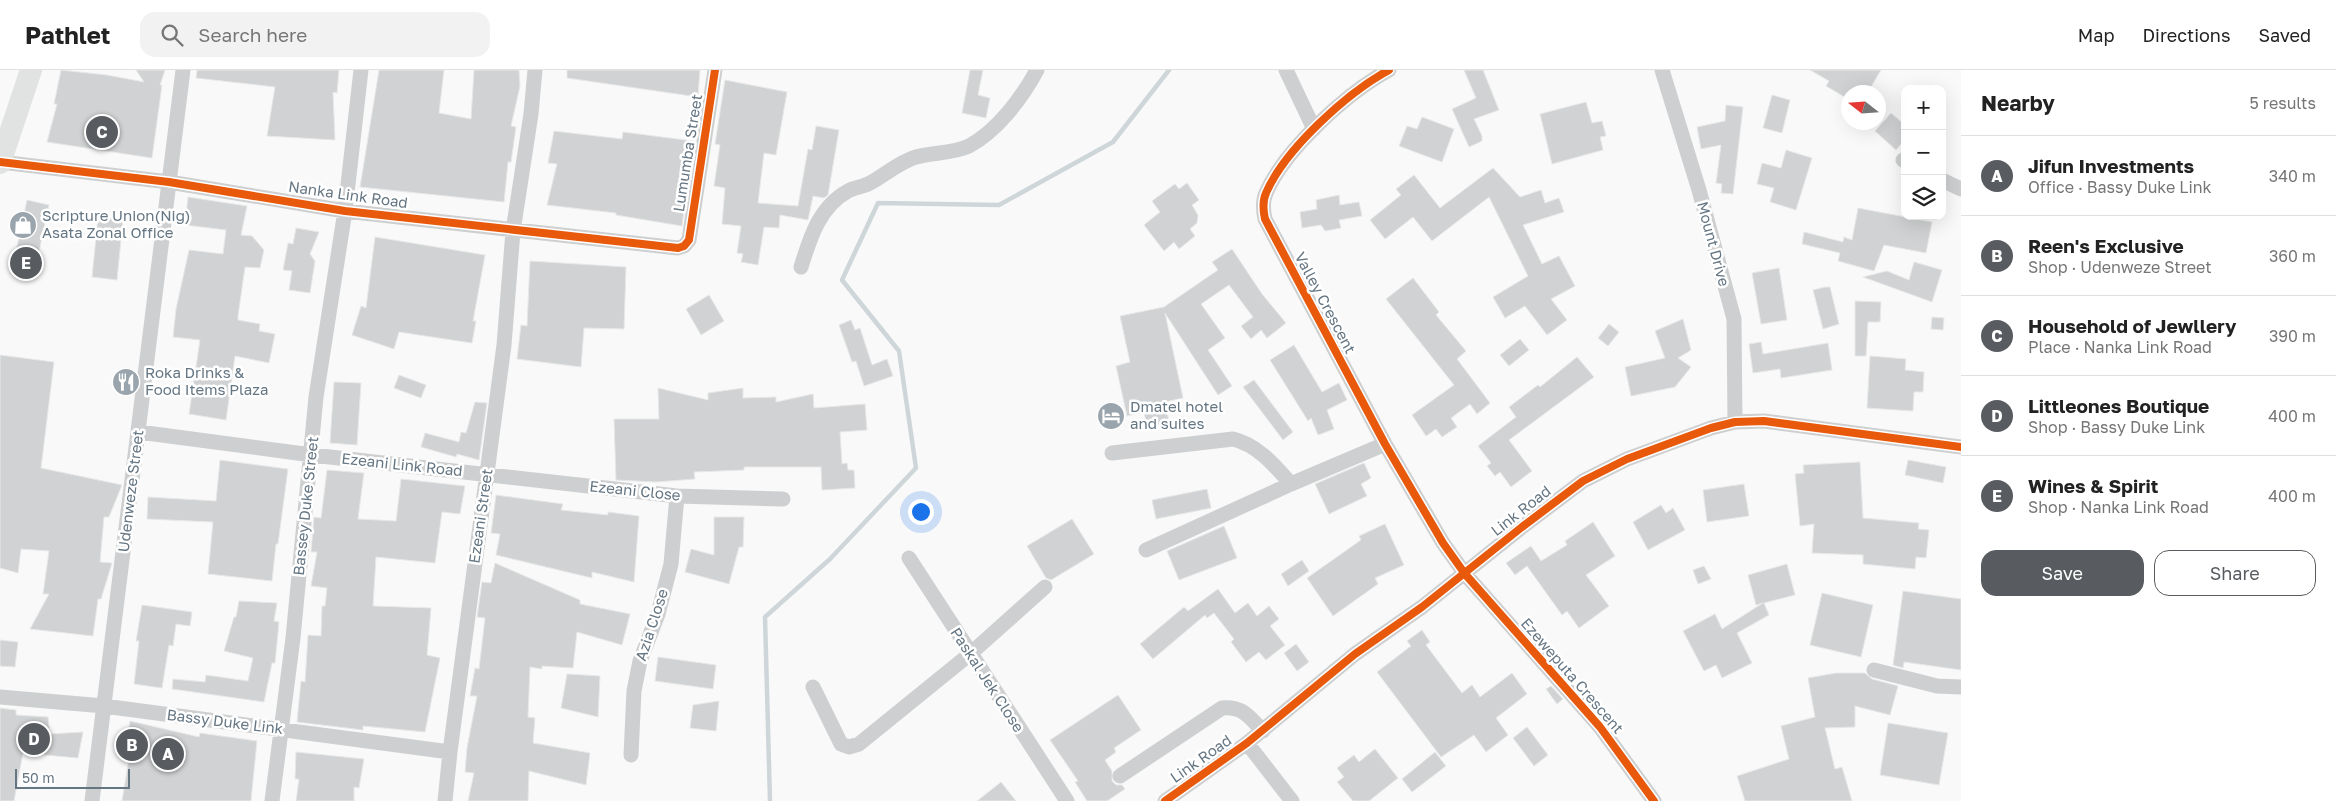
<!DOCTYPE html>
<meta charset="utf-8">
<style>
body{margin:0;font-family:"Golos Text",sans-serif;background:#f2f2f2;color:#222}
.controls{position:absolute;right:15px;top:15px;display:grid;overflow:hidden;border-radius:10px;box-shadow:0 5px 20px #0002}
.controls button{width:45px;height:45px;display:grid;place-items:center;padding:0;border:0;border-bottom:1px solid #e0e0e0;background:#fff;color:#222;font:25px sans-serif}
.compass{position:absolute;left:1841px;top:15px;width:45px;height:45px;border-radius:50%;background:#fff;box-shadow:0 5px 20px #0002;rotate:287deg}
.scale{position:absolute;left:15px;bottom:12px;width:115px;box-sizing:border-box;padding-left:5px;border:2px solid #657683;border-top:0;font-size:14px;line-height:18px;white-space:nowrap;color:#657683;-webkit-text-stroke:4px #fff;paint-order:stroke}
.you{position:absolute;left:920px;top:441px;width:18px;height:18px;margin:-12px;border:4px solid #fff;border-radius:50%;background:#1a73e8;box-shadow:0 0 0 8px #1a73e833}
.badge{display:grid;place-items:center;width:32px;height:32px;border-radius:50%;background:#585c60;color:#fff;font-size:16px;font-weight:700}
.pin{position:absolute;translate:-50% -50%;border:2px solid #fff;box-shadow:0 1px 5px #0006}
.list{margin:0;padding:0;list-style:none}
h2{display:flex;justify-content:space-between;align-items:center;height:65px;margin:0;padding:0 20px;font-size:21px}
h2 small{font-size:16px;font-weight:400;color:#767676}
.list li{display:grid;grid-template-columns:32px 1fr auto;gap:15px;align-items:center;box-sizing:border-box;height:80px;padding:0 20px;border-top:1px solid #e0e0e0}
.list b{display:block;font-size:19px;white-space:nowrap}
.list p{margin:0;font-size:16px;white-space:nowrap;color:#767676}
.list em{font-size:16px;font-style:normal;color:#767676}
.actions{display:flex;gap:10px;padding:15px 20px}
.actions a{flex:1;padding:11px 0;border:1px solid #585c60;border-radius:15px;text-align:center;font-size:18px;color:#585c60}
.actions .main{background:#585c60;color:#fff}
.icon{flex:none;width:28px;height:28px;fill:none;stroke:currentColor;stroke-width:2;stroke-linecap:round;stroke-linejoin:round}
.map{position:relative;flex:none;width:1961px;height:731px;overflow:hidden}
header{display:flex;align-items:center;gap:30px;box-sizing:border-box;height:70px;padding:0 25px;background:#fff;border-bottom:1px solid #e0e0e0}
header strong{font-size:24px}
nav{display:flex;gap:28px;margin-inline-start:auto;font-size:18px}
.search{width:350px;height:45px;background:#f2f2f2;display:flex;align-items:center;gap:12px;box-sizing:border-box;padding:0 18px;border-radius:15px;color:#767676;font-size:19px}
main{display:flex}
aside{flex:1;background:#fff}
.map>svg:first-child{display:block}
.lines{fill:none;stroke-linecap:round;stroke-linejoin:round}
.stream{stroke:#ced6d9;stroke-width:4.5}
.building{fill:#d0d2d3;stroke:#e8e8e8}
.street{stroke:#cecfd0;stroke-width:15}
.primary{stroke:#e1e2e2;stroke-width:22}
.cycleway-casing{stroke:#fff;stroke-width:11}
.cycleway{stroke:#e8590c;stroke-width:8}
.labels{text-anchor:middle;stroke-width:5;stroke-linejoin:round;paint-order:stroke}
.street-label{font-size:15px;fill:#657683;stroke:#fff}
.poi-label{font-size:15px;fill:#657683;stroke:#fff;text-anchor:start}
</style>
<header>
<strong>Pathlet</strong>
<div class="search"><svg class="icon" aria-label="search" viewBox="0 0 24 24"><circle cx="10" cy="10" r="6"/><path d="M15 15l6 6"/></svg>Search here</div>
<nav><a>Map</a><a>Directions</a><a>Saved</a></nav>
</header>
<main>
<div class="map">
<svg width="1961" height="731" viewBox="0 0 1961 731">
<rect width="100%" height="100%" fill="#f9f9f9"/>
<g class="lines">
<path class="stream" d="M770,731l-5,-184 65,-58 86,-91 -17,-117 -57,-71 36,-77 121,2 114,-63 56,-72"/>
</g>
<path class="building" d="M61,0l46,5 37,7 -8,-12h29l-5,15h2l-10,73 -105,-16 10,-38h-3z
M197,0h142l-2,23 -4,-1 2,48 -68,-4 8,-49 -79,-9z
M379,0h65l-5,43 32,6 3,-49h45l1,16 -9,40 5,1 -5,35h-3l-4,40 -144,-15z
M567,0h133l-2,27 -131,-19z
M970,0h13l-5,25 12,3 -4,20 -24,-5z
M1464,0h19l16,40 -25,9 8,17v5l-13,6 -17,-38 24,-11z
M1810,0h71l-13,22h-20v7l-22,-13 3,-5z
M725,10l62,12 -11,63 -12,-2 -6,50 40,3 10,-57 4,1 4,-24 23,4 -11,65 -4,3 -11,-2 -5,24 -28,-5 -1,13 -15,-1 -6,38 -17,-3 2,-8 -6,-1 4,-27 -19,-2 3,-36 -11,-2 6,-41 -5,-1z
M1772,25l18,5 -8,33 -19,-5z
M1586,32l6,21 10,-2 4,15 -6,1 3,13 -51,14 -12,-50z
M1726,35l17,2 -10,87 -12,-1 1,-9 -6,-1 5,-38 -20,4 -4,-22 28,-6z
M1891,43l14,12v14l-9,11 -21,-19z
M1422,47l32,12 -12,33 -43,-16 8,-20 10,3z
M554,61l68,8 1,-7 70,9 -11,85 -66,-11v-2l-69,-8 10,-41 -9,-1z
M1786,80l26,8 -16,52 -26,-8 4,-14 -17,-4 5,-21 19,5z
M1493,98l27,29 21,-7 4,13 14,-5 5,14 -41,13 19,39 17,-8 16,30 -24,13 16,21 -20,15 -22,-29 -20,12 -12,-21 35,-21 -39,-79 -57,44 -19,-24 -28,22 -15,-19 31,-25 -5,-6 18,-14 26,33z
M1187,113l12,17 -7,5 6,10 -1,8 -7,6 5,7 -16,13 -5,-7 -10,9 -20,-26 16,-13 -8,-11 23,-17 4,5z
M1339,125l1,10 19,-3 3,14 -23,4 2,8 -16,3 -4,-6 -19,3 -2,-16 17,-3 -1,-9z
M188,127l59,9 -6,29 11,1 12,14 -4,18 -15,-1 -7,49v4l22,4 -1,7 16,3 -6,29 -34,-7 -9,64 -37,-6 11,-74 -27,-3 3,-28 13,-59 34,4 3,-24 -41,-5z
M27,130l22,5 -14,65 -22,-5z
M1858,138l74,14 -6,31 -42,-8 -10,26 -36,-10 2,-8 -38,-9 2,-12 39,10 1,-5 8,3z
M98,147l25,3 -6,60 -25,-3z
M296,158l23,4 -9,22 5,7 -5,32 -21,-3 3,-19 -9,-1 5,-27 5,1z
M375,167l110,18 -12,66h3l-4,22 -73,-11 -5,17 -42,-14 9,-29 5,2z
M1232,179l30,45 24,29 -19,15 -6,-8 -10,9 -10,-13 12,-9 -24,-32 -28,19 24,34 -17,12 24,36 -14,9 -53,-82 18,85 -18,4 4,20 -22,5 -3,-15 -17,4 -11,-50 14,-4 -10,-46 44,-9 54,-37 -6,-8z
M530,191l96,6 -2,62 -40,-1 -3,39 -64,-8 4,-34 6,1z
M1914,192l28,8 -10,32 -69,-25 24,-6 22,9z
M1779,198l8,52 -26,4 -9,-51z
M1413,208l26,34 -3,3 30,36 -9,8 33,44 -13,11 -7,-10 -19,14 6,9 -15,10 -6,-8 -10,7 -14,-21 42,-30 -68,-86z
M1825,217h5l9,37 -16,5 -10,-39z
M709,225l15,26 -23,14 -15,-26z
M1855,231l26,1 -1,20h-12l-2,34h-11z
M1932,247l12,1 -1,12 -12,-1z
M1683,249l8,31 -13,8 13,9 -16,20 -44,9 -6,-29 40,-9 -10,-27z
M851,250l4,10 5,-2 12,37 15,-6 6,17 -29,10 -8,-25 -4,1 -13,-37z
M1609,254l10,8 -11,14 -10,-8z
M1520,269l9,11 -20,16 -9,-11z
M1761,272l2,12 65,-11 4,27 -51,8 -1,-9 -27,4 -4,-29z
M1294,275l28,47 17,-9 8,17 -20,10 7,19 -16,6 -7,-17 -3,3 -38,-61z
M0,285l54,7 -13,106 81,17 -13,32h-5l-4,45 12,1 -11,36h-3l-5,37 -63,-7 19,-35h-6l6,-43 -28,-2 -3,24 -18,-5z
M1870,286l36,3 -1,11 19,2 -1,20h-9l-1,19 -46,-3z
M1577,287l17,20 -85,63 23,31 -21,16 -11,-15 -5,4 -8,-10 4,-3 -13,-17 38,-29 -7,-10 29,-22 2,2z
M399,305l27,10 -5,13 -27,-10z
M1254,310l39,52 -10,8 -40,-53z
M334,312l27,1 -4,62 -27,-2z
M658,318l50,12v-7l35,-5v10l33,-1v5l37,-8 1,14 51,-4 2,26 -27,2 2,32 5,-1 1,7h6l1,18 -33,2 -1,-23h-77v3l-50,2 1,7 -39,3 -40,-2 -2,-61h45z
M475,332l12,1 -8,57 -22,-6 -1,3 -35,-10 4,-14 34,9 2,-10 5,1z
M220,390l68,9 -10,75h-2l-4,37 -64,-7 5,-52 -66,-3 1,-22 68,4z
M1908,390l38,7 -3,16 -38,-8z
M1860,392l3,56 56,5 -1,6 11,1 -3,28 -10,-1 -1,12 -52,-5v-9l-51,-2 2,-29 -14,2 -5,-52 9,-1 -1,-8z
M1364,393l7,15 -10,6 6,12 -38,18 -14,-30z
M327,400l37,3 -6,46 38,2 5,-42 64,7 -5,28 -18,-2 -7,51 -59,-6 -3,49 58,2 -4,47 13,3 -15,74 -62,-6v4l-66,-8 4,-41 4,1 3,-47 13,1 1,-30h3l2,-18 -16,-2 6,-34h-6l3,-35 7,1z
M1744,414l5,32 -42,6 -4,-32z
M1207,419l4,19 -55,11 -4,-19z
M496,425l67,9 -2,6 47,5v-3l31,4 -5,66 -42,-10v6l-96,-23 4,-21 -9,-1z
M1661,435l5,8 7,-5 12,22 -37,20 -15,-28z
M714,447h30l-1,30h-4l-10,37 -44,-12 6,-23 23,6z
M1072,449l22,35 -43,26 -5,-2 -19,-32z
M1593,452l22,34 -29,19 23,31 -30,22 -12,-17 -5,4 -35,-49 -12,9 -9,-12 25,-17 10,15 26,-16 -2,-4z
M1385,454l19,41 -29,13 3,6 -45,32 -26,-38 54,-38 -2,-4z
M1224,456l13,32 -58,22 -12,-29z
M1302,490l7,11 -21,15 -7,-12z
M495,493l85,37v4l50,10 -8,31 -45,-13 -4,36 -31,-2v3l-12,-2 -2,50 7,1 -2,25 57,10 -4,32 -57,-14 -1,30h-60l6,-28 -9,-1 2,-24 10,-52h-7l5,-28 4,1 6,-51 -8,-1 5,-35 9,1z
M1787,494l8,31 -31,8 5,12 -32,18 15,30 -30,15 -6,-13 -12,6 -21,-40 32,-17 7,15 41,-26 -7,2 -8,-30z
M1704,496l7,13 -13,5 -5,-14z
M1218,519l17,24 13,-10 9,13 12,-10 10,13 -9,7 15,19 -19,15 -7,-8 -13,10 -15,-20 3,-3 -20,-26 -7,5 -2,-3 -52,44 -13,-15 44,-37 4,4z
M1903,521l58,8v71l-57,-8 -1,6 -10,-3z
M1822,523l51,12 -12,52 -51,-12z
M239,531l38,2 -3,18 5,1 -4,41h-3l-8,39 -92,-13 1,-10 32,3 1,-7 42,6 5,-23 -29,-7 10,-34h2z
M142,535l50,7 -2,14 -14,-2 -3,22 -4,-1 -7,43 -28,-4 5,-43h-3z
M1422,560l8,12 -4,3 36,48 10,-8 8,12 32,-24 15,21 -31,24 12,17 -22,17 -12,-17 -33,22 -64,-85 34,-26 -4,-5z
M0,570l18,2 -3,25 -15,-1z
M1296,574l13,18 -12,9 -13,-18z
M658,587l58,8 -3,24 -58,-8z
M1836,603h29l7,6 26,7 -8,29 -35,-9v21l-30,1 10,41 7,-2 10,34h-107l-8,-25 52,-17 -8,-33 34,-9 -7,-39z
M567,604l33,2 -2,41 -37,-9z
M1551,616l12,13 -6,5 -11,-15z
M1118,625l23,35 -27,18 2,4 -11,8 7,11v10l4,4h6l3,4 -18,12h-20l-12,-19 3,-1 -28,-41z
M719,631l-3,30 -26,-3 3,-23z
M0,638l16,2v5l32,2 2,17 33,-2 -5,26 -55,-5 -9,48h-14z
M130,651l69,16 1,-4 57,8 -6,60h-129l8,-49 -5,-1z
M1888,653l60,10 -9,52 -59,-10z
M1527,657l21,28 -14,11 -21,-28z
M1375,679l23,29 -29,23h-16l-16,-19 7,-5 -7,-9 17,-13 5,7z
M296,682l68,7 -5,29 -5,-1v14h-58l3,-22h-4z
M1435,682l11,14 -34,26 -10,-13z
M1001,712l15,19h-39z"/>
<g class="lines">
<path class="street" d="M1286,0l28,59
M1389,0c-42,23 -104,79 -123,123 -4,9 -3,17 -1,26l120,225 58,99 22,31 135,153 54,74
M1662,0l37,120 35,129 1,103
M1903,90l2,1
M0,92l169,20 176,29 333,37 6,-2 5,-6 26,-170
M1942,110l19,9
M801,197c9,-29 18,-60 47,-76 7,-4 15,-4 22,-8 15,-8 29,-21 46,-26 17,-5 36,-3 53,-11 28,-15 53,-48 68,-76
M139,362l173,23 365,41 106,3
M1112,383l121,-14c25,6 42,27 58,45
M1146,480l145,-66 94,-40
M909,488l158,243
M1874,600l63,16 24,1
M813,617l28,57 8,3 10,-3 111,-90 75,-67
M0,627l104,9 346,46
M1247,673l45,58
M631,685l3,-64 6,-30 18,-47 13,-50 6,-68
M1120,706l102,-68c21,-2 27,9 41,23
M92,731l91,-731
M272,731l21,-163 23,-241 29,-186 16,-141
M445,731l5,-49 54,-407 9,-114 18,-117 4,-44
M1165,731l82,-58 108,-89 67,-47 100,-80 61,-46 44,-22 84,-31 24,-6 29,-1 197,26"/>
<path class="primary" d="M0,93l31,-93"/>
<g class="cycleway-casing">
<path id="cycleway" d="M1389,0c-42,23 -104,79 -123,123 -4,9 -3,17 -1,26l120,225 58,99 22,31 135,153 54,74
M0,92l169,20 176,29 333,37 6,-2 5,-6 26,-170
M1165,731l82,-58 108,-89 67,-47 100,-80 61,-46 44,-22 84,-31 24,-6 29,-1 197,26"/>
</g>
<use href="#cycleway" class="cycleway"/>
</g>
<defs>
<g id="shop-disc" transform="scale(1.4375)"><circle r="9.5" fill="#99a4ac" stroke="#fff"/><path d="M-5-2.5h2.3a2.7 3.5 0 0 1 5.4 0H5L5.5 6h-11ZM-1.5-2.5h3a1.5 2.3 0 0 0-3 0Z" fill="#fff"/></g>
<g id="restaurant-disc" transform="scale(1.4375)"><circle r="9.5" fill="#99a4ac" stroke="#fff"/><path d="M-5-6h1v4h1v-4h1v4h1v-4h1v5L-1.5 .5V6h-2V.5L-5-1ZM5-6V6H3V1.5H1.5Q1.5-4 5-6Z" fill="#fff"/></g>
<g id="hotel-disc" transform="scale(1.4375)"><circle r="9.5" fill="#99a4ac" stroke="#fff"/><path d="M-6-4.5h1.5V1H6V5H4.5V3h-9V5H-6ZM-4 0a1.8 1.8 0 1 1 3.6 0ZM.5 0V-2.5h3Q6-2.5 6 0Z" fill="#fff"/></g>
</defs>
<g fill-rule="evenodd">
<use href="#shop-disc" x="23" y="155"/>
<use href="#restaurant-disc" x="126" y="312"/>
<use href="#hotel-disc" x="1111" y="346"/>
</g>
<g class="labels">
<g class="street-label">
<text transform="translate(688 83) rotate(-81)" y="5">Lumumba Street</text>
<text transform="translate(348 125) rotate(8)" y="5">Nanka Link Road</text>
<text transform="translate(1713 174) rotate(75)" y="5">Mount Drive</text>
<text transform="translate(1325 233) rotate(62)" y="5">Valley Crescent</text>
<text transform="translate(402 395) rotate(6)" y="5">Ezeani Link Road</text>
<text transform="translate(131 421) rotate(-83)" y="5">Udenweze Street</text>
<text transform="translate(635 421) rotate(6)" y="5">Ezeani Close</text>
<text transform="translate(306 436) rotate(-84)" y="5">Bassey Duke Street</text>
<text transform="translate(1521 441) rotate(-38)" y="5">Link Road</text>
<text transform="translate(481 446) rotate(-82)" y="5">Ezeani Street</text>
<text transform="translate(652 555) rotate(-72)" y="5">Azia Close</text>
<text transform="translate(1572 606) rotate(49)" y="5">Ezeweputa Crescent</text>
<text transform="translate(987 610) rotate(57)" y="5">Paskal Jek Close</text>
<text transform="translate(225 652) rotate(7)" y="5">Bassy Duke Link</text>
<text transform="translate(1201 689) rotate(-35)" y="5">Link Road</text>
</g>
<g class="poi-label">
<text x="42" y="151">Scripture Union(Nig)<tspan x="42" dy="17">Asata Zonal Office</tspan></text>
<text x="145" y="308">Roka Drinks &amp;<tspan x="145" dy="17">Food Items Plaza</tspan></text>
<text x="1130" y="342">Dmatel hotel<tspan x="1130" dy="17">and suites</tspan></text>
</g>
</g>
</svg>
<div class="controls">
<button>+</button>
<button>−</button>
<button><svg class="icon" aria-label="layers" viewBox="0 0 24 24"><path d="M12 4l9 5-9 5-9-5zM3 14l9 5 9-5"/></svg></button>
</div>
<svg class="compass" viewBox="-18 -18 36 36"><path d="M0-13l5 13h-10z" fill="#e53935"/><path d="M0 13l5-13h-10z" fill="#767676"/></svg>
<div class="scale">50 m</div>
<div class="you"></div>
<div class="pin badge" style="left:168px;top:684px">A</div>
<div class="pin badge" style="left:132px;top:675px">B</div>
<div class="pin badge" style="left:102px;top:62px">C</div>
<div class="pin badge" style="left:34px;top:669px">D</div>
<div class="pin badge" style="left:26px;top:193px">E</div>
</div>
<aside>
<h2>Nearby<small>5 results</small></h2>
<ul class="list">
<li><span class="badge">A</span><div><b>Jifun Investments</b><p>Office · Bassy Duke Link</p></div><em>340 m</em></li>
<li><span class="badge">B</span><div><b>Reen's Exclusive</b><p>Shop · Udenweze Street</p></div><em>360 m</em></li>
<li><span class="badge">C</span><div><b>Household of Jewllery</b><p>Place · Nanka Link Road</p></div><em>390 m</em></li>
<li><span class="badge">D</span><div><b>Littleones Boutique</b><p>Shop · Bassy Duke Link</p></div><em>400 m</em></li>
<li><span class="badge">E</span><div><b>Wines &amp; Spirit</b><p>Shop · Nanka Link Road</p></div><em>400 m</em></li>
</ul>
<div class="actions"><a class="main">Save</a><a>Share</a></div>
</aside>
</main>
